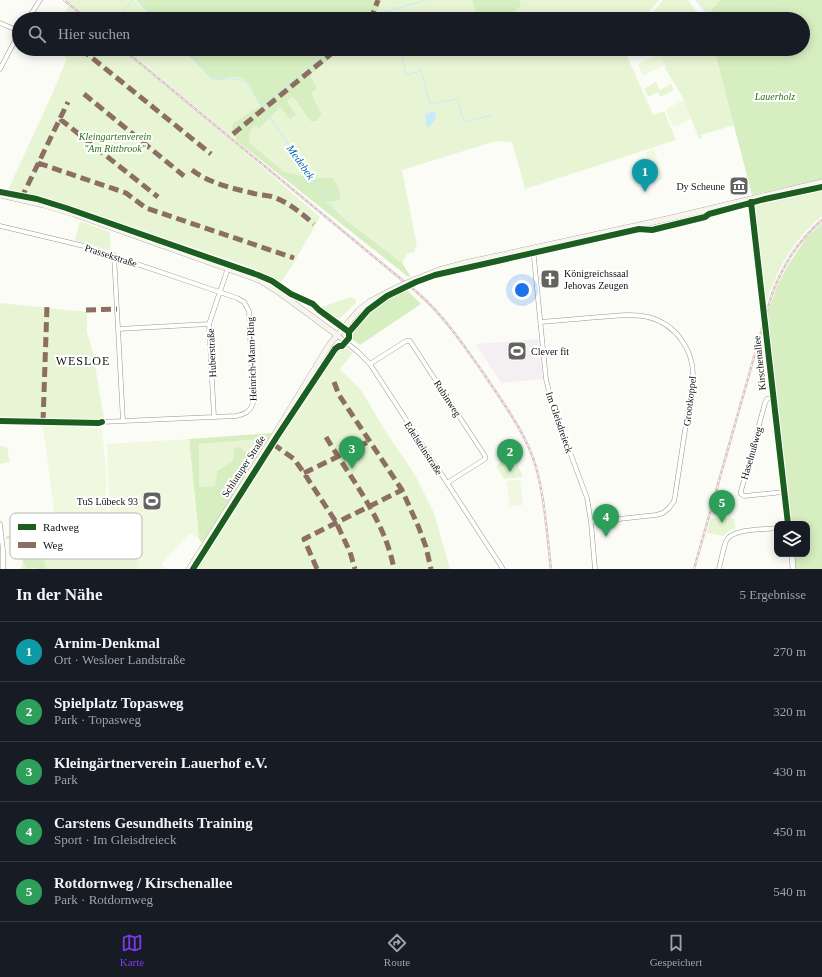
<!DOCTYPE html>
<html lang="de">
<meta charset="utf-8">
<style>
body{margin:0;font-family:Georgia,serif;background:#20242c;color:#f1f3f6}
.controls{position:absolute;right:12px;bottom:12px;display:grid;overflow:hidden;border-radius:8px;box-shadow:0 2px 10px #0003}
.controls button{width:36px;height:36px;display:grid;place-items:center;padding:0;border:0;border-bottom:1px solid #363941;background:#171b24;color:#f1f3f6;font:20px sans-serif}
.you{position:absolute;left:522px;top:290px;width:14px;height:14px;margin:-10px;border:3px solid #fff;border-radius:50%;background:#1a73e8;box-shadow:0 0 0 6px #1a73e833}
.badge{display:grid;place-items:center;width:26px;height:26px;border-radius:50%;background:#7c3aed;color:#fff;font-size:13px;font-weight:700}
.pin{position:absolute;translate:-50% -33px;filter:drop-shadow(0 1px 2px #0008)}
.pin::after{content:'';position:absolute;top:21px;width:14px;height:12px;background:inherit;clip-path:polygon(0 0,100% 0,50% 100%)}
.list{margin:0;padding:0;list-style:none}
h2{display:flex;justify-content:space-between;align-items:center;height:52px;margin:0;padding:0 16px;font-size:17px}
h2 small{font-size:13px;font-weight:400;color:#9ea1a6}
.list li{display:grid;grid-template-columns:26px 1fr auto;gap:12px;align-items:center;box-sizing:border-box;height:60px;padding:0 16px;border-top:1px solid #363941}
.list b{display:block;font-size:15px;white-space:nowrap}
.list p{margin:0;font-size:13px;white-space:nowrap;color:#9ea1a6}
.list em{font-size:13px;font-style:normal;color:#9ea1a6}
.icon{flex:none;width:22px;height:22px;fill:none;stroke:currentColor;stroke-width:2;stroke-linecap:round;stroke-linejoin:round}
.map{position:relative;flex:none;width:822px;height:569px;overflow:hidden}
.search{position:absolute;background:#171b24;box-shadow:0 2px 10px #0003;left:12px;right:12px;top:12px;height:44px;display:flex;align-items:center;gap:10px;box-sizing:border-box;padding:0 14px;border-radius:22px;color:#9ea1a6;font-size:15px}
.sheet{height:352px;background:#171b24}
nav{display:flex;justify-content:space-around;align-items:center;box-sizing:border-box;height:56px;border-top:1px solid #363941;background:#171b24;font-size:11px;color:#9ea1a6}
nav a{display:grid;justify-items:center;gap:2px}
nav .on{color:#7c3aed}
.map>svg:first-child{display:block}
.industrial{fill:#f4eff3}
.green{fill:#e7f5d4}
.forest{fill:#d7eec1;fill-rule:evenodd}
.pitch{fill:#f0f8df}
.water{fill:#c8eafb}
.lines{fill:none;stroke-linecap:round;stroke-linejoin:round}
.stream{stroke:#c8eafb;stroke-width:1}
.minor-casing{stroke:#969694;stroke-width:5}
.tertiary-casing{stroke:#969694;stroke-width:6}
.secondary-casing{stroke:#8d8d8b;stroke-width:6}
.minor{stroke:#fffffe;stroke-width:4}
.tertiary{stroke:#fffffe;stroke-width:5}
.secondary{stroke:#f6f4eb;stroke-width:5.5}
.rail-casing{stroke:#dbc4c5;stroke-width:2.5}
.rail{stroke:#fff;stroke-width:1;stroke-dasharray:3;stroke-linecap:butt}
.secondary-bridge-casing{stroke:#8d8d8b;stroke-width:6;stroke-linecap:butt}
.secondary-bridge{stroke:#f6f4eb;stroke-width:5.5}
.quiet{stroke:#8d6e63;stroke-width:5;stroke-dasharray:10 5;stroke-linecap:butt}
.cycleway-casing{stroke:#fff;stroke-width:8}
.cycleway{stroke:#1b5e20;stroke-width:6}
.labels{text-anchor:middle;stroke-width:4;stroke-linejoin:round;paint-order:stroke}
.park-label{font-size:10px;font-style:italic;fill:#2b7217;stroke:#fff}
.poi-label{font-size:10px;fill:#101010;stroke:#fff;text-anchor:end}
.street-label{font-size:10px;fill:#101010;stroke:#fff}
.water-label{font-size:11px;font-style:italic;fill:#096ab3;stroke:#fff}
.quarter-label{font-size:12px;letter-spacing:1px;fill:#101010;stroke:#fff}
.key{fill:#fff;stroke:#b7b7b7;stroke-width:1}
.key-label{font-size:11px;fill:#101010}
</style>
<div class="map">
<svg width="822" height="569" viewBox="0 0 822 569">
<rect width="100%" height="100%" fill="#fcfcf7"/>
<path class="industrial" d="M539,339l4,40 -42,4 -25,-39z"/>
<path class="green" d="M66,0h69l18,19h-63z
M382,0h90l6,19h-104z
M520,0h139l-16,19h-140l18,-13z
M663,0h25l14,19h-55z
M697,0h23l-12,15z
M69,6l15,13h-24z
M54,49h67l105,87 94,81 -27,47 -13,20 -13,-9 -14,-7 -207,-70 -38,-8 45,-98 14,-34z
M126,49h56l29,29c5,3 9,1 15,0 24,-5 25,13 34,28l-28,22 5,13z
M342,49h282l29,66 11,-4 12,29 -151,49 -13,-47 -16,-1 -94,29 15,76 -2,1v5l-8,2 -5,9 -56,-43 -19,-17v-1l8,-1 -2,-23h-19l-30,-6 -35,-30 1,-11 6,-7 1,4 23,-21 16,8 -9,-14 6,-4 17,24h7l5,-6 -11,-22 -1,-18z
M657,49h57l20,76 -33,10v4h-2l-15,-39 -19,-32 1,-1z
M656,82l4,8 11,-6 3,6 -14,7 -2,-5 -10,5 -4,-8z
M822,188v28c-29,25 -43,49 -55,85h-2l-10,-95 1,-2z
M80,221l30,11 1,19 -36,-11z
M351,297l5,2v4l-19,18 -16,-12 1,-2z
M0,303l87,9v20l6,21 11,66h-3v2l-101,-2z
M345,347l8,6 -13,16 21,21 25,42 29,43 19,38 16,56h-255l69,-109 55,-83c7,-9 15,-27 26,-30z
M263,439l-7,10 -9,4 -8,-6 -5,14 -17,10 -2,15 -16,1v-43z
M0,446l7,1 3,15 -10,2z
M513,454l10,23 -19,2 -8,-13z
M710,518h24l1,10 -5,2 -6,6 -17,-3z
M110,519v8l-17,1 44,21v20h-116l2,-7 -5,-21h-5v-3l-7,1 1,-3 16,-2 5,27 16,-3 -6,-30z"/>
<path class="forest" d="M136,0h246l-8,19h-221z
M472,0h48l1,6 -18,13h-25z
M720,0h102v179l-70,16 -38,-146h89v-30h-97v-2z
M182,49h160l-32,26 7,13 -6,5 11,22 -5,6h-7l-17,-24 -6,4 9,14 -6,4 -10,-12 -22,22 -2,-4 -6,6 -1,11 35,30 30,6h19l5,9 3,12 -6,2 -8,1v1l19,17 56,43 9,14 -4,-1 -170,-135 -5,-13 1,-5 27,-17c-9,-16 -10,-33 -34,-28 -6,1 -10,3 -15,0z
M822,223v346h-26l-1,-15h12v-30h-16l-25,-207 12,-33 10,-19 19,-28z
M406,289l15,15 -61,41 -8,-6c-1,-9 5,-12 10,-19 13,-16 26,-22 44,-31z
M272,433l-70,110 -3,-4 -10,-100zM263,439l-7,10 -8,4 -9,-6 -5,1 -1,13 -16,10 -2,15 -16,1v-43z
M31,533l2,2 -7,12 2,10 7,-3 5,-7 1,-1 5,23h-9l-1,-2 -9,2 -4,-7 -5,-21h-5v-3l-7,1 1,-3z"/>
<path class="pitch" d="M659,54l6,11 -22,11 -5,-12z
M684,100l7,19 -15,7 -4,-1 -6,-16z
M654,149l9,30 -8,3 -9,-30z
M43,426l59,2 5,57 -2,7 3,26 -1,2 -51,6z
M189,439l10,100 -9,-6 -29,31 6,5h-30l-1,-20h-39l-4,-21 17,-1 -3,-83z
M520,480l3,25 -13,1 -3,-25z
M730,507v11h-14l-1,-10z"/>
<path class="water" d="M433,111l2,1c3,7 -2,11 -8,16l-2,-13z"/>
<g class="lines">
<path class="stream" d="M137,0l19,19
M696,0l9,11
M391,11l3,8
M117,19l16,-19
M372,19l5,-5 49,-14
M184,49l27,29c10,4 27,-3 35,4 6,7 9,17 16,24l35,-29
M401,49l5,26 15,-4 9,33 27,-5 7,23 28,-7
M299,75l34,-26
M266,112l71,101"/>
<g class="minor-casing">
<path id="minor" d="M28,19l12,-19
M0,23l19,8
M0,69l19,-36
M0,226l84,20 153,52 7,4 5,9 4,92c-3,9 -8,11 -17,13l-113,5 -9,-166
M533,248l13,131 6,25 35,94 4,24 4,47
M541,322c19,-2 38,-3 58,-5 16,-1 33,-4 49,0 28,7 46,33 45,61l-18,118 -1,5 -5,7 -6,5 -7,2 -65,7
M118,329l91,-5
M337,335l21,17 12,12 133,205
M370,364l36,-23h4l75,115v3l-38,24
M773,398l-6,1 -2,4 -24,88v3l3,2 40,-4
M214,417l-5,-93 19,-56
M102,422l21,-1
M0,524l3,26v19
M719,569c2,-9 4,-19 7,-28 6,-13 38,-11 51,-13"/>
</g>
<g class="tertiary-casing">
<path id="tertiary" d="M751,199l37,325
M792,554l1,15"/>
</g>
<g class="secondary-casing">
<path id="secondary" d="M0,195l44,10 30,9 185,66 21,13 57,42
M414,280l25,-10 26,-7 202,-44 155,-37
M189,569l84,-132 56,-92 29,-34 11,-9 31,-16"/>
</g>
<use href="#minor" class="minor"/>
<use href="#tertiary" class="tertiary"/>
<use href="#secondary" class="secondary"/>
<g class="rail-casing">
<path id="rail" d="M64,0l23,19
M123,49l296,245c26,23 45,52 65,80 19,29 42,59 52,93 9,33 11,68 15,102
M694,569l77,-272c11,-31 26,-55 51,-77"/>
</g>
<use href="#rail" class="rail"/>
<g class="secondary-bridge-casing">
<path id="secondary-bridge" d="M400,286l14,-6"/>
</g>
<use href="#secondary-bridge" class="secondary-bridge"/>
<path class="quiet" d="M369,19l3,-3 6,-16
M81,49l130,105
M84,94l100,82
M60,119l98,78
M233,134l104,-85
M38,163l88,30 20,15 148,50
M192,170c17,13 39,18 60,23 7,2 15,2 21,4 17,6 28,16 41,27
M21,199l47,-97
M86,310l31,-1
M334,382l5,13 63,95 17,38 7,19 5,22
M43,422l4,-117
M326,437c25,42 59,83 68,132
M273,444l21,15 10,14 32,49 14,30 5,17
M304,473l66,-32
M317,569l-13,-30 98,-49"/>
<g class="cycleway-casing">
<path id="cycleway" d="M0,192l37,7 29,9 192,67 14,6 19,13 22,10 6,6 30,22
M751,202l37,322
M0,421l99,2 3,-1
M193,569l85,-134 57,-86 4,-3h3l7,-8v-6l19,-22 19,-14 29,-14 19,-7 204,-46 13,1 53,-13 4,-3 56,-15 57,-12"/>
</g>
<use href="#cycleway" class="cycleway"/>
</g>
<defs>
<g id="museum-square" transform="scale(1)"><rect x="-9" y="-9" width="18" height="18" rx="4" fill="#636361" stroke="#fff"/><path d="M0-6L6-3V-2H-6V-3ZM-5-1h2V3h-2ZM-1-1h2V3h-2ZM3-1h2V3H3ZM-6 4H6V6H-6Z" fill="#fff"/></g>
<g id="church-square" transform="scale(1)"><rect x="-9" y="-9" width="18" height="18" rx="4" fill="#636361" stroke="#fff"/><path d="M-1.2-6h2.4v3.5h3.3v2.4h-3.3V6h-2.4V-.1h-3.3v-2.4h3.3Z" fill="#fff"/></g>
<g id="stadium-square" transform="scale(1)"><rect x="-9" y="-9" width="18" height="18" rx="4" fill="#636361" stroke="#fff"/><path d="M0-5a6.5 5 0 1 0 0 10a6.5 5 0 1 0 0-10ZM-3.5-1.8h7v3.6h-7Z" fill="#fff"/></g>
</defs>
<g fill-rule="evenodd">
<use href="#museum-square" x="739" y="186"/>
<use href="#church-square" x="550" y="279"/>
<use href="#stadium-square" x="517" y="351"/>
<use href="#stadium-square" x="152" y="501"/>
</g>
<g class="labels">
<g class="park-label">
<text x="775" y="100">Lauerholz</text>
<text x="115" y="140">Kleingartenverein<tspan x="115" dy="12">"Am Rittbrook"</tspan></text>
</g>
<g class="poi-label">
<text x="725" y="190">Dy Scheune</text>
<text x="564" y="277" text-anchor="start">Königreichssaal<tspan x="564" dy="12">Jehovas Zeugen</tspan></text>
<text x="531" y="355" text-anchor="start">Clever fit</text>
<text x="138" y="505">TuS Lübeck 93</text>
</g>
<g class="street-label">
<text transform="translate(111 255) rotate(18)" y="4">Prassekstraße</text>
<text transform="translate(211 353) rotate(-93)" y="4">Huberstraße</text>
<text transform="translate(251 359) rotate(-92)" y="4">Heinrich-Mann-Ring</text>
<text transform="translate(759 363) rotate(-96)" y="4">Kirschenallee</text>
<text transform="translate(448 398) rotate(57)" y="4">Rubinweg</text>
<text transform="translate(689 401) rotate(-83)" y="4">Grootkoppel</text>
<text transform="translate(560 422) rotate(71)" y="4">Im Gleisdreieck</text>
<text transform="translate(424 448) rotate(57)" y="4">Edelsteinstraße</text>
<text transform="translate(751 453) rotate(-74)" y="4">Haselnußweg</text>
<text transform="translate(243 466) rotate(-57)" y="4">Schlutuper Straße</text>
</g>
<g class="water-label">
<text transform="translate(301 162) rotate(55)" y="4">Medebek</text>
</g>
<g class="quarter-label">
<text x="83" y="365">WESLOE</text>
</g>
</g>
<rect x="10" y="513" width="132" height="46" rx="6" class="key"/>
<rect x="18" y="524" width="18" height="6" fill="#1b5e20"/>
<rect x="18" y="542" width="18" height="6" fill="#8d6e63"/>
<g class="key-label">
<text x="43" y="531">Radweg</text>
<text x="43" y="549">Weg</text>
</g>
</svg>
<div class="controls">
<button><svg class="icon" aria-label="layers" viewBox="0 0 24 24"><path d="M12 4l9 5-9 5-9-5zM3 14l9 5 9-5"/></svg></button>
</div>
<div class="you"></div>
<div class="pin badge" style="left:645px;top:192px;background:#0f9aa8">1</div>
<div class="pin badge" style="left:510px;top:472px;background:#2e9e5b">2</div>
<div class="pin badge" style="left:352px;top:469px;background:#2e9e5b">3</div>
<div class="pin badge" style="left:606px;top:537px;background:#2e9e5b">4</div>
<div class="pin badge" style="left:722px;top:523px;background:#2e9e5b">5</div>
<div class="search"><svg class="icon" aria-label="search" viewBox="0 0 24 24"><circle cx="10" cy="10" r="6"/><path d="M15 15l6 6"/></svg>Hier suchen</div>
</div>
<section class="sheet">
<h2>In der Nähe<small>5 Ergebnisse</small></h2>
<ul class="list">
<li><span class="badge" style="background:#0f9aa8">1</span><div><b>Arnim-Denkmal</b><p>Ort · Wesloer Landstraße</p></div><em>270 m</em></li>
<li><span class="badge" style="background:#2e9e5b">2</span><div><b>Spielplatz Topasweg</b><p>Park · Topasweg</p></div><em>320 m</em></li>
<li><span class="badge" style="background:#2e9e5b">3</span><div><b>Kleingärtnerverein Lauerhof e.V.</b><p>Park</p></div><em>430 m</em></li>
<li><span class="badge" style="background:#2e9e5b">4</span><div><b>Carstens Gesundheits Training</b><p>Sport · Im Gleisdreieck</p></div><em>450 m</em></li>
<li><span class="badge" style="background:#2e9e5b">5</span><div><b>Rotdornweg / Kirschenallee</b><p>Park · Rotdornweg</p></div><em>540 m</em></li>
</ul>
</section>
<nav>
<a class="on"><svg class="icon" aria-label="map" viewBox="0 0 24 24"><path d="M3 6l6-2 6 2 6-2v14l-6 2-6-2-6 2zM9 4v14M15 6v14"/></svg>Karte</a>
<a><svg class="icon" aria-label="directions" viewBox="0 0 24 24"><path d="M12 3l9 9-9 9-9-9zM9 14v-3h6M13 9l2 2-2 2"/></svg>Route</a>
<a><svg class="icon" aria-label="saved" viewBox="0 0 24 24"><path d="M7 4h10v16l-5-4-5 4z"/></svg>Gespeichert</a>
</nav>
